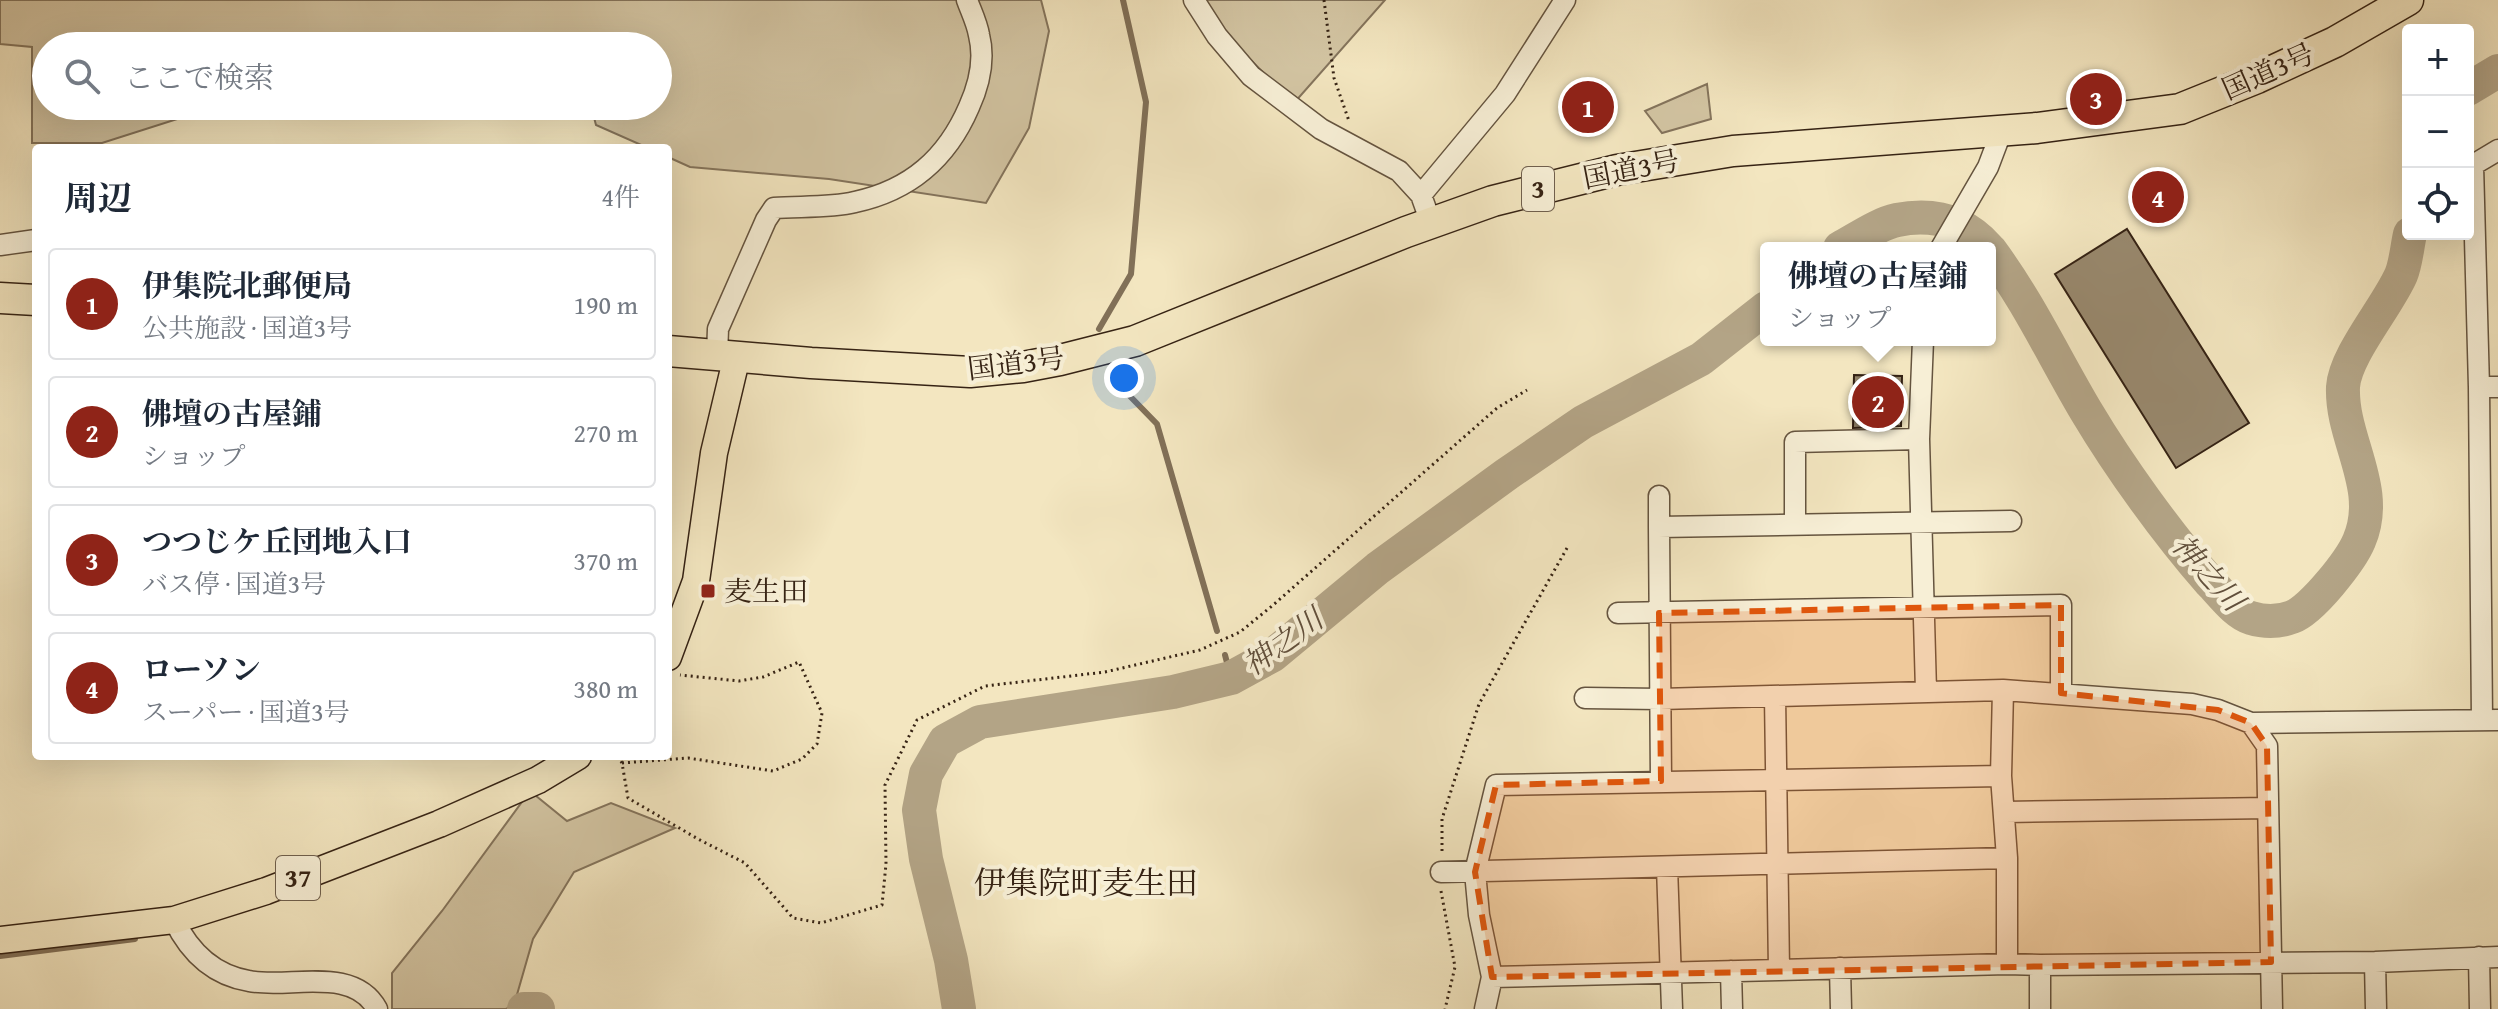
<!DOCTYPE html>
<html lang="ja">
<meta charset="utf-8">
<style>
body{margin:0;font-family:"Gentium Book Plus","Noto Serif JP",serif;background:#f6f6f7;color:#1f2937}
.controls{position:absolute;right:24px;top:24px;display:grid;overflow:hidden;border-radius:8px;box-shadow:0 8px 32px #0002}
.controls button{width:72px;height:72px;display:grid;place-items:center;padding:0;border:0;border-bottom:2px solid #e0e1e3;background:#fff;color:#1f2937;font:40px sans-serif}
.you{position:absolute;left:1124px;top:378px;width:28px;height:28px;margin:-20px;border:6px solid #fff;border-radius:50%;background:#1a73e8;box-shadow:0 0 0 12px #1a73e833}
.badge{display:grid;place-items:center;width:52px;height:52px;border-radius:50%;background:#8f2418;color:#fff;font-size:26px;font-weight:700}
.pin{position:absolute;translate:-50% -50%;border:4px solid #fff;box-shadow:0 2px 8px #0006}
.popup{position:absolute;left:1760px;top:242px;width:236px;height:104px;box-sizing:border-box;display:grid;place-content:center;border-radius:8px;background:#fff;filter:drop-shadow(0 2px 6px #0005);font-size:26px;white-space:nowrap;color:#747a83}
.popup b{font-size:30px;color:#1f2937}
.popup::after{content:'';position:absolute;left:50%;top:100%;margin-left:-16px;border:16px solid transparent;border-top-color:#fff}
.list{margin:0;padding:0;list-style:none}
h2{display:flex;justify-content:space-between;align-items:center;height:104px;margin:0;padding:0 32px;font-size:34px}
h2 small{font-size:26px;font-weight:400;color:#747a83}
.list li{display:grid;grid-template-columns:52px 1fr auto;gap:24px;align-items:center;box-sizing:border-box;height:112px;margin:0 16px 16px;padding:0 16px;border:2px solid #e0e1e3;border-radius:8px}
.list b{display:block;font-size:30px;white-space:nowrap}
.list p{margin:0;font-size:26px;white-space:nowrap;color:#747a83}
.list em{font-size:26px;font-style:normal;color:#747a83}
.icon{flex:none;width:44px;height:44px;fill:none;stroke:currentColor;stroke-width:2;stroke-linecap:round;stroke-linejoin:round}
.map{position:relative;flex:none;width:2498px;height:1009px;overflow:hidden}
.search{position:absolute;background:#fff;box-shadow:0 8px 32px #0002;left:32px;top:32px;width:640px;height:88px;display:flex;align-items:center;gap:20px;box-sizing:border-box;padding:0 28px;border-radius:44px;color:#747a83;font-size:30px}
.panel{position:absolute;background:#fff;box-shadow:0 8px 32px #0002;left:32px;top:144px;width:640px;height:616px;border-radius:8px}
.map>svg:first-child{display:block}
.green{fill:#d3c5a3;stroke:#84745c;stroke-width:2}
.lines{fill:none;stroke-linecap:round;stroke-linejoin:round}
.stream{stroke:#817058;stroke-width:6}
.river{stroke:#b3a486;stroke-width:34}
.building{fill:#98886d;stroke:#362314;stroke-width:2}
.minor-casing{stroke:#65543f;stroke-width:23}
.major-casing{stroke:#362314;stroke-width:29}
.highway-casing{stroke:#362314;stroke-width:33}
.path{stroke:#362314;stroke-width:3;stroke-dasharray:2 4;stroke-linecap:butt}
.minor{stroke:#f7efd6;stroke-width:20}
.major{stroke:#f3e6c0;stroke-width:26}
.highway{stroke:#f3e6c0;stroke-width:30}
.marked{fill:#df560c;fill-opacity:0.2;stroke:#df560c;stroke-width:6;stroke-dasharray:16 10;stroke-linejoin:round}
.poi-dot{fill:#8f2418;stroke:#f7efd6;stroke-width:3}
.labels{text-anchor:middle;stroke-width:8;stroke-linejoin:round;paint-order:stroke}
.shield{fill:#f7efd6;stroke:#70604e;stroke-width:2}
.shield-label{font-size:26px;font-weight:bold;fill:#362314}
.street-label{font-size:28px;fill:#362314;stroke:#f7efd6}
.poi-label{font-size:28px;fill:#362314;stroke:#f7efd6;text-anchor:start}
.water-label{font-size:30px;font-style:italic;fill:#62503c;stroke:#f7efd6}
.quarter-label{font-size:32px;fill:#362314;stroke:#f7efd6}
</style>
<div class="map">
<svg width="2498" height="1009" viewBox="0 0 2498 1009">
<rect width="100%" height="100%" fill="#f3e6c0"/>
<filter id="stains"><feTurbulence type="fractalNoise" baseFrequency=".0025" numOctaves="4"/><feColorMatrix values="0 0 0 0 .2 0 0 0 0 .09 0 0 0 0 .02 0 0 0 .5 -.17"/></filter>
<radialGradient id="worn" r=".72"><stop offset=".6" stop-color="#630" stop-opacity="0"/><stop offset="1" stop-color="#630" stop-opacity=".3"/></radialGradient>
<path class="green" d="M0,0h1041l8,31 -20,97 -43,75 -157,-24 -139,-12 -22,-10v-9h-20l-52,-23 -5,-19h67v-60h-612v60h184l-34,7 -94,30h-70v-96l-32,-3z
M1190,0h195l-91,103z
M1707,84l4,35 -49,14 -17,-22z
M530,791l37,30 44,-18 64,25 -101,44 -41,67 -19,66 -8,4h-114v-36l50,-62z"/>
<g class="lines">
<path class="stream" d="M1099,329l32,-55 15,-172 -23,-102
M1122,388l35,36 60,207
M1225,655l6,23
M0,956l135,-17"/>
<path class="river" d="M2468,89l30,-18
M1840,248c17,-9 38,-24 57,-28 36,-7 67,1 91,28
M1990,250c38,51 64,107 96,161 34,57 81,122 124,171 11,11 26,32 41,36 13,4 28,4 41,-1 20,-7 59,-57 67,-76 23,-53 -18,-101 -16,-154 2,-32 44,-80 58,-112 5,-12 6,-28 9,-41
M524,1009h14
M959,1009l-8,-49 -25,-101 -7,-49 7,-36 19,-33 35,-19 193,-30 58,-14 42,-23 105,-87 129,-94 76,-52 118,-63 65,-51"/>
</g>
<path class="building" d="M2127,229l122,194 -73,45 -121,-194z
M1854,375l48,1 -1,50 -48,2z"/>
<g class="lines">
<g class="minor-casing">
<path id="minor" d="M1194,0l23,36 34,40 70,53 78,42 22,24 10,28
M1421,195l84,-101 60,-94
M0,245l36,-5
M1941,248l47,-81 14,-37
M1923,340l-4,99 7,252
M717,355l1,-26 48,-109 8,-12c26,-2 56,0 81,-6 56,-12 92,-44 114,-95 10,-22 16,-48 10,-72 -2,-12 -8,-24 -12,-35
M2479,387l-6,-222 25,-15
M1795,524v-82l124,-3
M1659,527v-31
M1618,613l443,-8v88
M2003,690l-2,86 6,82v106l33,1v44
M1585,698l75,1 343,-9 189,14 26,6 33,13 247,-3
M2482,720l-3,-333h19
M2251,723l16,23 5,263
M1661,781l-2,-254 352,-6
M2006,812l262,-4
M1667,867l5,142
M1441,872l566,-14
M174,920c15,31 39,55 75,61 40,8 104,-16 128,28
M2479,957l1,52
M2375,962l1,47
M2040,965l335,-3 123,-5
M1840,968l1,41
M1779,970l228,-6
M1731,971l1,38
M1492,977l287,-7 -4,-274
M1485,1009l7,-32 -13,-62 -4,-43 21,-87 505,-9"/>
</g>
<g class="major-casing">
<path id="major" d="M668,657l28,-76 18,-128 23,-97
M0,940l174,-20 92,-29 173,-67 99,-44 40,-24"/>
</g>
<g class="highway-casing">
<path id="highway" d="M0,298l36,2
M668,351l143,12 159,9 53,-5 37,-7 75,-19 271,-109 87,-31 124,-31 116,-19 304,-23 143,-19 77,-31 78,-36 73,-42"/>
</g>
<path class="path" d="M1324,0l10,78 15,43
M618,756l4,7 6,35 70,41 47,24 48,55 28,5 61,-18 4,-41 -1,-79 32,-65 68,-34 120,-14 95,-22 40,-18 32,-26 225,-198 30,-18
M622,763l66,-5 85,13 29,-12 15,-15 5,-31 -23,-51 -36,15 -24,4 -59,-6
M1442,851v-32l37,-115 88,-156
M1441,891l14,76 -10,42"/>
<use href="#minor" class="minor"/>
<use href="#major" class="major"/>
<use href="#highway" class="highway"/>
</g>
<path class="marked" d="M2061,605v88l157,17 33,13 16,23 4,216 -779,15 -17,-105 21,-87 165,-4 -2,-168z"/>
<rect class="poi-dot" x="700" y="583" width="16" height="16" rx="4"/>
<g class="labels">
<g class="shield">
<rect x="1522" y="167" width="32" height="44" rx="6"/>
<rect x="276" y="856" width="44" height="44" rx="6"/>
</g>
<g class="shield-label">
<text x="1538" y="198">3</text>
<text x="298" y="887">37</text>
</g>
<g class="street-label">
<text transform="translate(2268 71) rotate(-24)" y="10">国道3号</text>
<text transform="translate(1631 169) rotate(-11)" y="10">国道3号</text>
<text transform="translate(1016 363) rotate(-7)" y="10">国道3号</text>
</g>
<g class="poi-label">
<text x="724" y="601">麦生田</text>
</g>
<g class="water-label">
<text transform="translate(2208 573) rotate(48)" y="10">神之川</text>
<text transform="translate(1283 642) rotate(-36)" y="10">神之川</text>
</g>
<g class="quarter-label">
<text x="1086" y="894">伊集院町麦生田</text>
</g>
</g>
<rect width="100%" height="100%" filter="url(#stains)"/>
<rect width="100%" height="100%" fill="url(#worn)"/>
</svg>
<div class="controls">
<button>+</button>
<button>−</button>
<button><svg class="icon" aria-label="locate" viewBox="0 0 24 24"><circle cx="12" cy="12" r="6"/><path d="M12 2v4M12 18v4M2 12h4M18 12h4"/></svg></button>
</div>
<div class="you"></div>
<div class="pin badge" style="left:1588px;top:107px">1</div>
<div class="pin badge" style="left:1878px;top:402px">2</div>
<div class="popup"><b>佛壇の古屋鋪</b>ショップ</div>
<div class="pin badge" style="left:2096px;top:99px">3</div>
<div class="pin badge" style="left:2158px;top:197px">4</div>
<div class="search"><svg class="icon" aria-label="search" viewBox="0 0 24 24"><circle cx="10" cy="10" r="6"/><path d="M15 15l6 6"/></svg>ここで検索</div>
<section class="panel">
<h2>周辺<small>4件</small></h2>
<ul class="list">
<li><span class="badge">1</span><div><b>伊集院北郵便局</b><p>公共施設 · 国道3号</p></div><em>190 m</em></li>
<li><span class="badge">2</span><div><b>佛壇の古屋鋪</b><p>ショップ</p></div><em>270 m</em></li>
<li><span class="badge">3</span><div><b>つつじケ丘団地入口</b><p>バス停 · 国道3号</p></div><em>370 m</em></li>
<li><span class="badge">4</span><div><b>ローソン</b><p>スーパー · 国道3号</p></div><em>380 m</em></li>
</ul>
</section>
</div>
